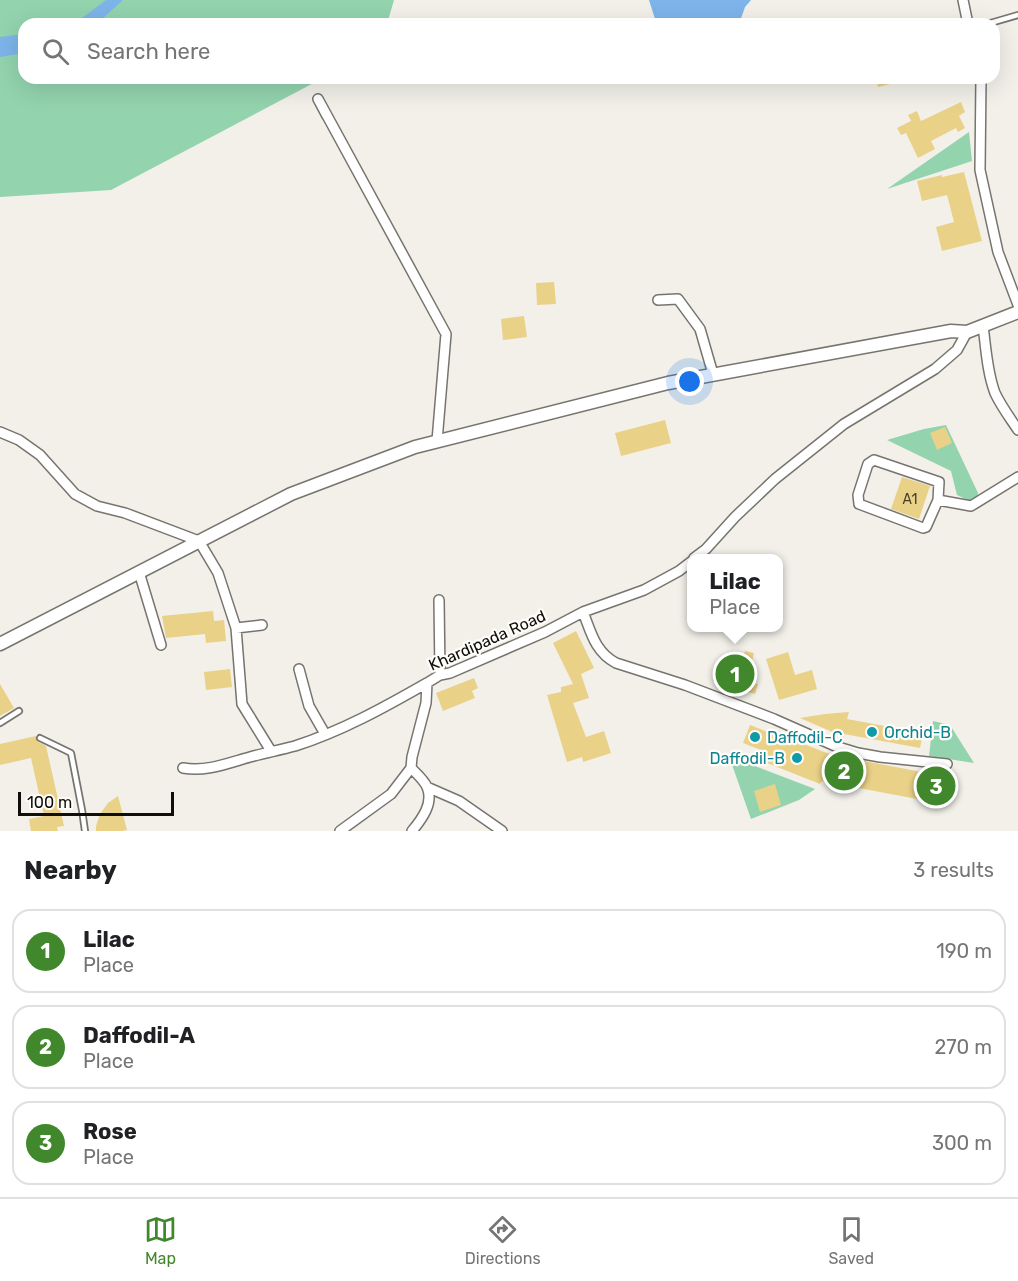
<!DOCTYPE html>
<style>
body{margin:0;font-family:Rubik,sans-serif;background:#f6f6f6;color:#202124}
.scale{position:absolute;left:18px;bottom:15px;width:156px;box-sizing:border-box;padding-left:6px;border:3px solid #0f0e0b;border-top:0;font-size:16px;line-height:21px;white-space:nowrap;color:#0f0e0b;-webkit-text-stroke:4px #fffdf9;paint-order:stroke}
.you{position:absolute;left:690px;top:382px;width:21px;height:21px;margin:-15px;border:4px solid #fff;border-radius:50%;background:#1a73e8;box-shadow:0 0 0 9px #1a73e833}
.badge{display:grid;place-items:center;width:39px;height:39px;border-radius:50%;background:#41872b;color:#fff;font-size:20px;font-weight:700}
.pin{position:absolute;translate:-50% -50%;border:3px solid #fff;box-shadow:0 2px 6px #0006}
.popup{position:absolute;left:687px;top:554px;width:96px;height:78px;box-sizing:border-box;display:grid;place-content:center;border-radius:12px;background:#fff;filter:drop-shadow(0 2px 4px #0005);font-size:20px;white-space:nowrap;color:#757577}
.popup b{font-size:22px;color:#202124}
.popup::after{content:'';position:absolute;left:50%;top:100%;margin-left:-12px;border:12px solid transparent;border-top-color:#fff}
.list{margin:0;padding:0;list-style:none}
h2{display:flex;justify-content:space-between;align-items:center;height:78px;margin:0;padding:0 24px;font-size:26px}
h2 small{font-size:20px;font-weight:400;color:#757577}
.list li{display:grid;grid-template-columns:39px 1fr auto;gap:18px;align-items:center;box-sizing:border-box;height:84px;margin:0 12px 12px;padding:0 12px;border:2px solid #e0e0e0;border-radius:18px}
.list b{display:block;font-size:22px;white-space:nowrap}
.list p{margin:0;font-size:20px;white-space:nowrap;color:#757577}
.list em{font-size:20px;font-style:normal;color:#757577}
.icon{flex:none;width:33px;height:33px;fill:none;stroke:currentColor;stroke-width:2;stroke-linecap:round;stroke-linejoin:round}
.map{position:relative;flex:none;width:1018px;height:831px;overflow:hidden}
.search{position:absolute;background:#fff;box-shadow:0 6px 24px #0002;left:18px;right:18px;top:18px;height:66px;display:flex;align-items:center;gap:15px;box-sizing:border-box;padding:0 21px;border-radius:18px;color:#757577;font-size:22px}
.sheet{height:366px;background:#fff}
nav{display:flex;justify-content:space-around;align-items:center;box-sizing:border-box;height:84px;border-top:2px solid #e0e0e0;background:#fff;font-size:16px;color:#757577}
nav a{display:grid;justify-items:center;gap:3px}
nav .on{color:#41872b}
.map>svg:first-child{display:block}
.green{fill:#93d3ae}
.water{fill:#7db4e9}
.building{fill:#ead188}
.lines{fill:none;stroke-linecap:round;stroke-linejoin:round}
.service-casing{stroke:#76746e;stroke-width:8}
.minor-casing{stroke:#76746e;stroke-width:12}
.tertiary-casing{stroke:#76746e;stroke-width:15}
.service{stroke:#fff;stroke-width:4.5}
.minor{stroke:#fff;stroke-width:9}
.tertiary{stroke:#fff;stroke-width:12}
.culture-dot{fill:#0f9aa8;stroke:#fffdf9;stroke-width:2}
.labels{text-anchor:middle;stroke-width:4.5;stroke-linejoin:round;paint-order:stroke}
.number-label{font-size:14px;fill:#463f2a}
.street-label{font-size:16px;fill:#0f0e0b;stroke:#fffdf9}
.culture-label{font-size:16px;fill:#0d838f;stroke:#fffdf9;text-anchor:start}
</style>
<div class="map">
<svg width="1018" height="831" viewBox="0 0 1018 831">
<rect width="100%" height="100%" fill="#f2f0e9"/>
<path class="green" d="M0,0h394l-7,24h-363v54h299l-212,112 -111,7z
M969,132l3,29 -85,28z
M946,425l32,68 -2,11 -19,-9 -6,-24 -64,-31 37,-11z
M933,721l17,4 24,38 -45,-7z
M729,756l86,33 -16,11 -48,19z"/>
<path class="water" d="M106,0h17l-21,19 -8,5h-20z
M649,0h102l-6,7 -6,17h-80l-4,-5z
M24,34v19l-24,4v-20z"/>
<path class="building" d="M876,78h25l1,3 -24,6z
M961,102l4,10 -6,4 6,12 -7,4 -2,-4 -25,13 4,8 -17,9 -12,-25 -5,2 -4,-7 14,-7 -3,-6 9,-4 4,10z
M964,172l18,69 -40,10 -6,-24 18,-5 -7,-27 -25,6 -5,-20 25,-6v2z
M554,282l2,22 -19,1 -1,-22z
M524,316l3,21 -24,3 -2,-21z
M665,420l6,23 -50,13 -6,-23z
M945,427l7,16 -15,7 -7,-17z
M902,477l28,9 -11,33 -28,-10z
M213,611l1,10 10,-1 2,21 -20,2 -1,-9 -39,4 -4,-22z
M576,631l18,37 -13,6 8,24 -16,5 13,34 18,-6 7,22 -28,9 -1,-5 -15,5 -20,-67 14,-3v-5l12,-3 -20,-41z
M745,651l9,2 -4,17 3,1 -3,11 8,2 -3,10 -40,-11 5,-20 9,2 2,-10 12,2z
M788,652l7,23 17,-5 5,19 -38,11 -13,-41z
M230,669l2,18 -26,3 -2,-18z
M474,678l4,10 -6,3 3,7 -32,13 -7,-18z
M0,684l14,24 -14,8z
M849,712l-2,7 76,14 -3,15 -76,-14v3l-44,-19 25,-4z
M750,725l23,9v-2l59,23 122,23 -4,21 -32,-6 -1,6 -95,-18 -2,3 -58,-23 4,-9 -23,-9z
M36,736l1,5 9,5 5,22 13,58 -7,1 1,4h-27l-2,-12 15,-3 -13,-58 -31,7v-21z
M775,784l6,21 -21,7 -6,-21z
M118,796l9,34 -5,1h-26v-5l4,-12 8,-11z"/>
<g class="lines">
<g class="service-casing">
<path id="service" d="M987,24l31,-9
M0,723l19,-12
M40,738l31,15 11,57 3,21"/>
</g>
<g class="minor-casing">
<path id="minor" d="M963,0l5,24
M981,78l-1,92 18,82 20,53
M327,116l-9,-17 128,235 -9,107
M658,300l20,-1 22,30 13,45
M983,326c3,22 4,46 12,67 6,13 15,25 23,37
M0,432l19,8 21,15 35,39 22,12 28,7 74,28 19,32 18,55 26,-3
M874,460l65,22 -1,18 -12,27 -3,1 -64,-24 -1,-9 10,-31z
M938,500l33,6 47,-29
M694,558l12,-9 29,-32 40,-38 69,-55 91,-55 22,-19 10,-18
M139,572l22,73
M439,600l1,75
M583,612c8,20 12,40 33,51l69,22 89,34 61,27 23,7 22,4 67,7
M236,628l6,76 29,47
M299,669l10,37 16,28
M183,768c24,4 45,-5 67,-11 15,-4 30,-7 45,-11 47,-15 90,-39 132,-63
M411,768c5,5 13,12 16,19 7,16 -5,32 -15,44
M427,787l32,14 43,30
M340,831l51,-37 20,-26 1,-11 14,-54 1,-20 13,-8 10,-2 95,-41 38,-20 61,-22 35,-19 13,-10"/>
</g>
<g class="tertiary-casing">
<path id="tertiary" d="M0,644l291,-150 124,-47 253,-64 283,-52 16,1 51,-20"/>
</g>
<use href="#service" class="service"/>
<use href="#minor" class="minor"/>
<use href="#tertiary" class="tertiary"/>
</g>
<g class="culture-dot">
<circle cx="872" cy="732" r="6"/>
<circle cx="755" cy="737" r="6"/>
<circle cx="797" cy="758" r="6"/>
</g>
<g class="labels">
<g class="number-label">
<text x="910" y="504">A1</text>
</g>
<g class="street-label">
<text transform="translate(487 640) rotate(-24)" y="6">Khardipada Road</text>
</g>
<g class="culture-label">
<text x="884" y="738">Orchid-B</text>
<text x="767" y="743">Daffodil-C</text>
<text x="785" y="764" text-anchor="end">Daffodil-B</text>
</g>
</g>
</svg>
<div class="scale">100 m</div>
<div class="you"></div>
<div class="pin badge" style="left:735px;top:674px">1</div>
<div class="popup"><b>Lilac</b>Place</div>
<div class="pin badge" style="left:844px;top:771px">2</div>
<div class="pin badge" style="left:936px;top:786px">3</div>
<div class="search"><svg class="icon" aria-label="search" viewBox="0 0 24 24"><circle cx="10" cy="10" r="6"/><path d="M15 15l6 6"/></svg>Search here</div>
</div>
<section class="sheet">
<h2>Nearby<small>3 results</small></h2>
<ul class="list">
<li><span class="badge">1</span><div><b>Lilac</b><p>Place</p></div><em>190 m</em></li>
<li><span class="badge">2</span><div><b>Daffodil-A</b><p>Place</p></div><em>270 m</em></li>
<li><span class="badge">3</span><div><b>Rose</b><p>Place</p></div><em>300 m</em></li>
</ul>
</section>
<nav>
<a class="on"><svg class="icon" aria-label="map" viewBox="0 0 24 24"><path d="M3 6l6-2 6 2 6-2v14l-6 2-6-2-6 2zM9 4v14M15 6v14"/></svg>Map</a>
<a><svg class="icon" aria-label="directions" viewBox="0 0 24 24"><path d="M12 3l9 9-9 9-9-9zM9 14v-3h6M13 9l2 2-2 2"/></svg>Directions</a>
<a><svg class="icon" aria-label="saved" viewBox="0 0 24 24"><path d="M7 4h10v16l-5-4-5 4z"/></svg>Saved</a>
</nav>
